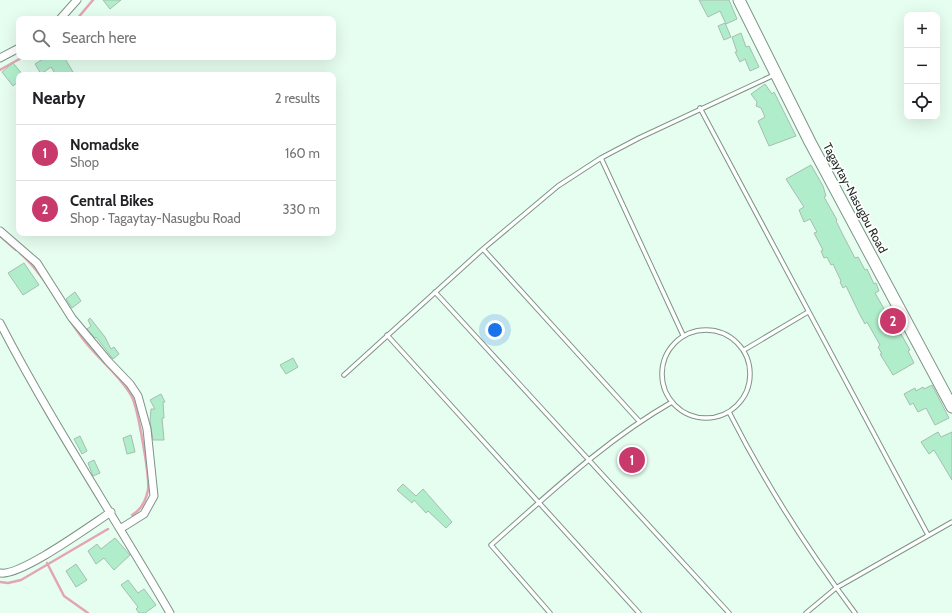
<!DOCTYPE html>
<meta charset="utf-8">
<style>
body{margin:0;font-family:Cabin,sans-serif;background:#f6f6f6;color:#202124}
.controls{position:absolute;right:12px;top:12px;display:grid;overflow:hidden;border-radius:8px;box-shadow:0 4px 16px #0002}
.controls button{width:36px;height:36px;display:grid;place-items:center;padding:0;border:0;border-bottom:1px solid #e0e0e0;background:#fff;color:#202124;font:20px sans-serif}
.you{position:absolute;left:495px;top:330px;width:14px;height:14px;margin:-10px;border:3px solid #fff;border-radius:50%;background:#1a73e8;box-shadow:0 0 0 6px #1a73e833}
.badge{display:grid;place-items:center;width:26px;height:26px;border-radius:50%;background:#c73a6b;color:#fff;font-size:13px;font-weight:700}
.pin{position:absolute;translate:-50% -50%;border:2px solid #fff;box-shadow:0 1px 4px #0006}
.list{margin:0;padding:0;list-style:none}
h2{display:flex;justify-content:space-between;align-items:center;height:52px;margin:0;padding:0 16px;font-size:17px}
h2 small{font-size:13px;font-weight:400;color:#757577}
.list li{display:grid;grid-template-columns:26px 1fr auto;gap:12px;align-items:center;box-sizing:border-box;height:56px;padding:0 16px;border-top:1px solid #e0e0e0}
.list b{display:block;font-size:15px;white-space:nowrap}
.list p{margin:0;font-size:13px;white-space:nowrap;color:#757577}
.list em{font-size:13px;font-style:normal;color:#757577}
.icon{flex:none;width:22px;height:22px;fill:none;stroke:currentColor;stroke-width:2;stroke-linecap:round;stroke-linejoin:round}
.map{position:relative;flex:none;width:952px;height:613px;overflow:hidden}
.search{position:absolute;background:#fff;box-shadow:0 4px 16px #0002;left:16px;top:16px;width:320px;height:44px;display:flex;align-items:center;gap:10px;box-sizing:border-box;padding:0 14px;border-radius:8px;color:#757577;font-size:15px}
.panel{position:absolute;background:#fff;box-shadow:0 4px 16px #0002;left:16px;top:72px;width:320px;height:164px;border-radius:8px}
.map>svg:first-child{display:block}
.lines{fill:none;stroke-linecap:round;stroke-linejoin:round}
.stream{stroke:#e4a5b3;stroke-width:2.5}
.building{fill:#afedcb;stroke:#a7bdb0}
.lane-casing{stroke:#7e9488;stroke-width:5.5}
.street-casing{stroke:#7e9488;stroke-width:9}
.primary-casing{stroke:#7e9488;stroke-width:13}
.lane{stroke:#fff;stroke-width:3.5}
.street{stroke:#fff;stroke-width:7}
.primary{stroke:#fff;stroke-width:11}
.labels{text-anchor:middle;stroke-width:3.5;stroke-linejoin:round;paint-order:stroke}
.street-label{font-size:12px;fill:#1c2520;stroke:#fff}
</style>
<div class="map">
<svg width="952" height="613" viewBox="0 0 952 613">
<rect width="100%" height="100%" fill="#e6fef0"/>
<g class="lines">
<path class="stream" d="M77,19l16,-19
M0,70l23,-13
M0,236l16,14
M20,253c27,24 41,58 63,86 14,19 39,38 49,58 6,12 18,81 16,93 -2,10 -7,20 -16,25
M47,563l17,33 24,17
M0,582l8,1 13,-3 87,-51"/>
</g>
<path class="building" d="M103,0h18l-11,9z
M699,0h30l8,19 -11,5 -6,-13 -12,6z
M725,23l6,14 -7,3 -6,-14z
M741,33l5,14 3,-1 10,21 -9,4 -5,-12 -5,3 -5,-10h2l-5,-15z
M46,57h18l9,15 -7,3h-10l-5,-8 -10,7 -6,-10z
M13,63l10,12h-4v6l-6,5 -11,-14z
M765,84l7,10 2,-2 22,44 -27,10 -11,-25 7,-4 -4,-9 -5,-2 1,-4 -6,-8z
M811,165l12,21 3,10 -2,1 13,23 -1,1 8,16 11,21 3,-1 7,13 2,-1 7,15 2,-1 3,8 -4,2 24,42 2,-1 9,16 -2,1 6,12 -21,12 -13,-21h2l-4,-7 2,-2 -13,-23 -2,2 -6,-11 -13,-27 -3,2 -3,-6 1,-1 -8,-17 -2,1 -4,-8 -3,1 -3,-7 2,-1 -9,-17 3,-1 -7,-13 -6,3 -5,-12 5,-3 -18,-28z
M24,263l15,22 -16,10 -15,-22z
M75,292l6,9 -9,7 -6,-9z
M90,318l15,19 6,12 3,-2 5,7 -6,5 -17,-22 -1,1 -8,-9 4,-3 -3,-6z
M293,358l5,9 -12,7 -6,-9z
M932,385l17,33 -14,7 -9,-17 -8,4 -5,-9 -3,2 -6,-11 11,-6 1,3 7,-4 1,2z
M161,394l4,8h-2l1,16h-2l2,22h-11l-3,-19 1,-12h4l-5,-9z
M938,432l3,5 11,-5v48l-18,-30 -5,4 -8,-12z
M131,435l4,17 -8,2 -4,-16z
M80,436l7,15 -5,3 -8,-15z
M94,460l6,13 -7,3 -5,-13z
M403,484l13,12 7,-7 29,33 -6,6 -18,-17 -2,2 -12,-13 -2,3 -15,-13z
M115,538l15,17 -16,15 -10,-12 -8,6 -8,-13 9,-7 4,5z
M76,564l11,16 -11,7 -10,-16z
M128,580l10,13 6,-4 12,16 -11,8h-6l-3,-4 2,-2 -17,-22z"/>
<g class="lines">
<g class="lane-casing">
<path id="lane" d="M700,108l228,427
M601,158l82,177
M483,249l156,172
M435,292l294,321
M662 374a44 44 0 1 1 88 0a44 44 0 1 1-88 0Z
M387,335l252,278
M744,350l64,-38
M344,375l139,-126 75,-63 43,-28 38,-20 135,-63
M729,412c36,71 78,137 126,201
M550,613l-59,-68c58,-51 113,-104 181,-143
M806,613l30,-25 116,-66"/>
</g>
<g class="street-casing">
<path id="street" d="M60,19l17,-19
M0,58l19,-10
M0,231l37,32 35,55 36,43 22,23 8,12 9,33 7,67 -10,18 -24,15
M0,323c51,99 114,193 170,290
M0,573c20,4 91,-48 111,-61"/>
</g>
<g class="primary-casing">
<path id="primary" d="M739,0l71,142 142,265"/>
</g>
<use href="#lane" class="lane"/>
<use href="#street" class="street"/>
<use href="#primary" class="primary"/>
</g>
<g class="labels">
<g class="street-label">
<text transform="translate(855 198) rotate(62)" y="4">Tagaytay-Nasugbu Road</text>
</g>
</g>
</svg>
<div class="controls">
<button>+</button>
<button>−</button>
<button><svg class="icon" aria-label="locate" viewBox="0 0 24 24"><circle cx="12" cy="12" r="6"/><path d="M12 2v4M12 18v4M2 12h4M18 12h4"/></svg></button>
</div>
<div class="you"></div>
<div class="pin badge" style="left:632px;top:460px">1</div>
<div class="pin badge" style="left:893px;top:321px">2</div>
<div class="search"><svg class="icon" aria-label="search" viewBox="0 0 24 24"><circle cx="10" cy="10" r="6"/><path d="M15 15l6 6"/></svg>Search here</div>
<section class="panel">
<h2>Nearby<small>2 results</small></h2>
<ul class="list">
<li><span class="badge">1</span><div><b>Nomadske</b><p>Shop</p></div><em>160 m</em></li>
<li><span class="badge">2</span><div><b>Central Bikes</b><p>Shop · Tagaytay-Nasugbu Road</p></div><em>330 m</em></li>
</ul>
</section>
</div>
